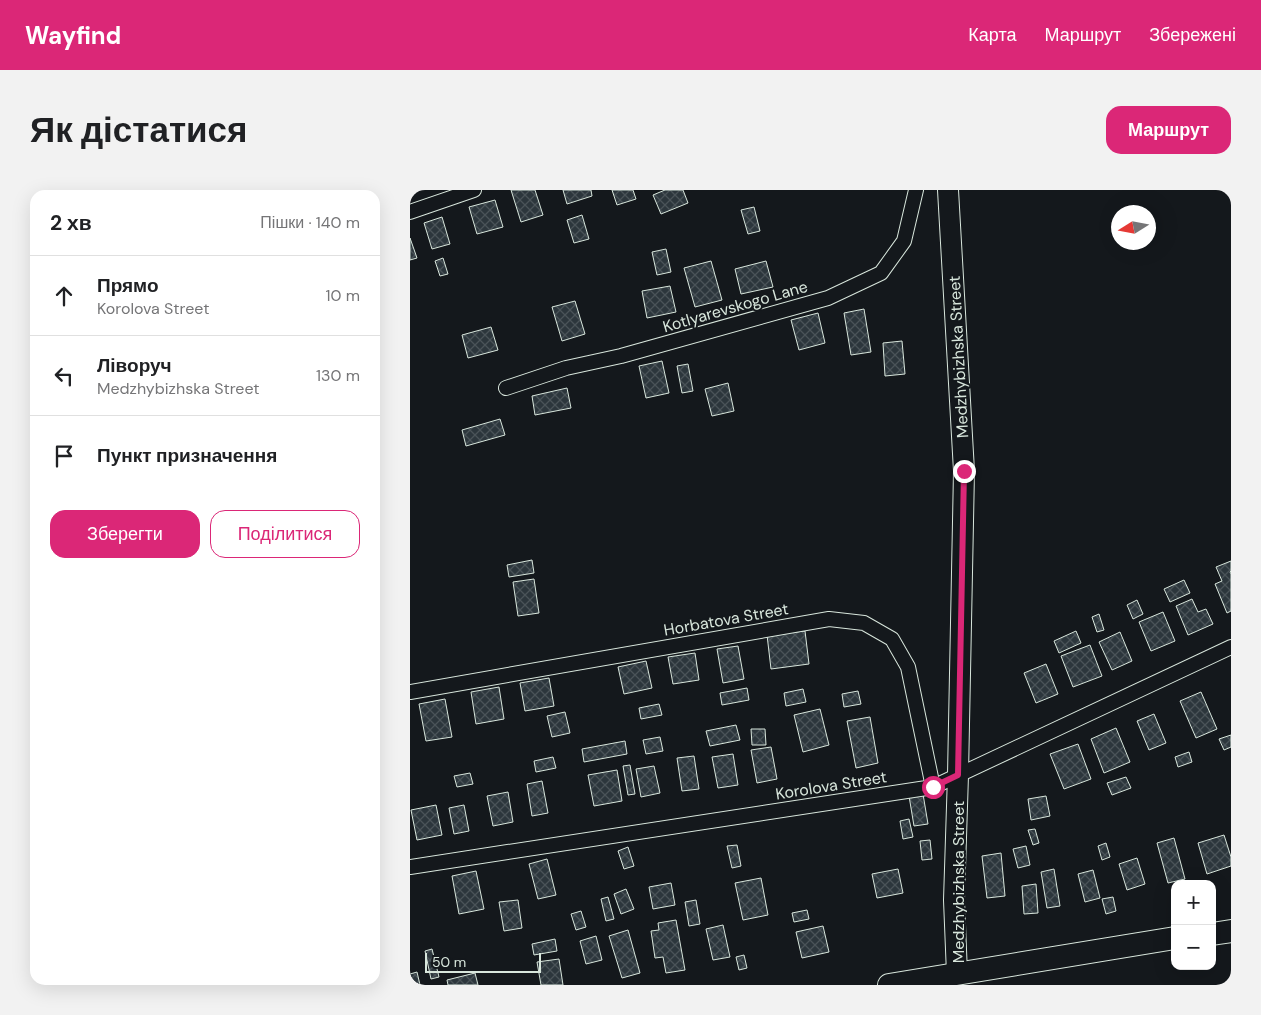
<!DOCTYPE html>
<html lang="uk">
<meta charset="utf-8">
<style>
body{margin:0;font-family:"DM Sans",sans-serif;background:#f2f2f2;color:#202124}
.controls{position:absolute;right:15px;bottom:15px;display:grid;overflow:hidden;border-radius:10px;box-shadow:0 5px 20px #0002}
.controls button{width:45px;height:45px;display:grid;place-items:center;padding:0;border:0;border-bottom:1px solid #e0e0e0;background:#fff;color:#202124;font:25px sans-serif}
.compass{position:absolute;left:701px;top:15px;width:45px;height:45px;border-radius:50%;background:#fff;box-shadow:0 5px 20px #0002;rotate:259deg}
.scale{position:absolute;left:15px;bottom:12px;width:116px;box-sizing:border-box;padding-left:5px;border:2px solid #d8e6dc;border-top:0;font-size:14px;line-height:18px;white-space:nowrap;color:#d8e6dc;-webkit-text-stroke:4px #14181c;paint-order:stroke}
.stop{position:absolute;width:15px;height:15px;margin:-11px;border:4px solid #db2777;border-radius:50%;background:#fff}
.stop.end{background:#db2777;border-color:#fff;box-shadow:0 1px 5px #0008}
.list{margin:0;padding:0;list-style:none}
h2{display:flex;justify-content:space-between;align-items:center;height:65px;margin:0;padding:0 20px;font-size:21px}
h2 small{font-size:16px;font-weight:400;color:#757577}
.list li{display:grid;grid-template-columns:32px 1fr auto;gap:15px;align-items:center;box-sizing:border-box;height:80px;padding:0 20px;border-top:1px solid #e0e0e0}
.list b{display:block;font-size:19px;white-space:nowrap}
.list p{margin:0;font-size:16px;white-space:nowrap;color:#757577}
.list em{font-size:16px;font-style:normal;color:#757577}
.actions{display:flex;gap:10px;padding:15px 20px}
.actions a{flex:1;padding:11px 0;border:1px solid #db2777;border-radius:15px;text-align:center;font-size:18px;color:#db2777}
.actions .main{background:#db2777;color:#fff}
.icon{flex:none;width:28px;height:28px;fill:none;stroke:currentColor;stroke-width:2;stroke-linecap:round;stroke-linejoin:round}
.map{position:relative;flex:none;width:821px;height:795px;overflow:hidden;border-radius:15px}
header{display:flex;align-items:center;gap:30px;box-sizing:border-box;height:70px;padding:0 25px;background:#db2777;color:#fff}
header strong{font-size:24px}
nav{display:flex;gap:28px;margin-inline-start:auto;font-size:18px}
.intro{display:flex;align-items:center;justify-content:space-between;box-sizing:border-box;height:120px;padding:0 30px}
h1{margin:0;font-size:35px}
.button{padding:12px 22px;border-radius:15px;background:#db2777;color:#fff;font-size:18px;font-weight:700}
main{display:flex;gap:30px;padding:0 30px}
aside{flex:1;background:#fff;border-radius:15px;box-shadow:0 5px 20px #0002}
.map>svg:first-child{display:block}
.building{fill:url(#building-cross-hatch);stroke:#d8e6dc}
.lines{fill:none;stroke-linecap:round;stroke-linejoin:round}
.street-casing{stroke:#d8e6dc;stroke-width:16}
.secondary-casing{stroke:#d8e6dc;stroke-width:22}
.primary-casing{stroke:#d8e6dc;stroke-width:24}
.street{stroke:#14181c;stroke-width:14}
.secondary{stroke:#14181c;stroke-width:20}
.primary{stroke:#14181c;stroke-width:22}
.route{stroke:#db2777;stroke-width:6}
.labels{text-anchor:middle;stroke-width:4;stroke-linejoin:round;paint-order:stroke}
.street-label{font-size:16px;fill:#d8e6dc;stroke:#14181c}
</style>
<header>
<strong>Wayfind</strong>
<nav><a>Карта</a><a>Маршрут</a><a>Збережені</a></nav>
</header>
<div class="intro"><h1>Як дістатися</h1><a class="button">Маршрут</a></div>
<main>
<aside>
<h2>2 хв<small>Пішки · 140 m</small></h2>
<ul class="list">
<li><svg class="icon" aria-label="ahead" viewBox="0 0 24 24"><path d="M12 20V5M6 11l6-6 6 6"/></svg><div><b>Прямо</b><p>Korolova Street</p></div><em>10 m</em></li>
<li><svg class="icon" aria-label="left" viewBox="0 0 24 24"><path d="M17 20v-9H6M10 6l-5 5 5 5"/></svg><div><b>Ліворуч</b><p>Medzhybizhska Street</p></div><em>130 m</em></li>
<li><svg class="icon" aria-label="arrive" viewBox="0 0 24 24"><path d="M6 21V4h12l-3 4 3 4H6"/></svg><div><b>Пункт призначення</b></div></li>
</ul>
<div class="actions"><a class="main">Зберегти</a><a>Поділитися</a></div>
</aside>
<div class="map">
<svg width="821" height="795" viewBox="0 0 821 795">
<defs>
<pattern id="building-cross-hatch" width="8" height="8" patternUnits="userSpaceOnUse" patternTransform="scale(1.25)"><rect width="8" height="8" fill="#2c363c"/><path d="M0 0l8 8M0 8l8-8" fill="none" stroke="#4a5358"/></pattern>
</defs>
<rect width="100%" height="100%" fill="#14181c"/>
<path class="building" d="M101,0h24l8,25 -22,7z
M153,0h28l1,6 -25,8z
M202,0h21l3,9 -19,6z
M255,0h18l5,13 -27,11 -8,-19z
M85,10l8,27 -26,7 -8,-27z
M344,17l6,24 -12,3 -7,-24z
M172,25l7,24 -15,4 -7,-23z
M32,27l8,27 -18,5 -8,-26z
M0,48l7,20 -7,2z
M256,59l5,23 -14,3 -5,-23z
M33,68l5,16 -8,2 -5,-15z
M301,71l11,39 -27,7 -11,-39z
M356,71l7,26 -32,7 -6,-25z
M260,96l6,26 -29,6 -5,-27z
M165,111l10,33 -23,7 -10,-34z
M454,119l7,43 -20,3 -7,-42z
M408,123l7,30 -26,7 -8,-30z
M81,137l7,23 -30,8 -6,-23z
M492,151l3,33 -20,2 -2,-33z
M252,171l7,32 -23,5 -7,-32z
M278,174l5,27 -11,2 -5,-27z
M318,193l6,28 -22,5 -7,-27z
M157,198l4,20 -36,7 -3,-19z
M90,229l5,16 -39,11 -4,-16z
M122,370l2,13 -25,4 -2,-12z
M821,371v10l-1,1 1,2v37l-4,2 -12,-29 7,-3 -6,-14z
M124,389l5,34 -21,3 -5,-34z
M774,390l6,13 -20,9 -6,-13z
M782,409l6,13 8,-3 7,15 -25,11 -12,-29z
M727,410l6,14 -10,5 -6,-14z
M753,422l12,29 -24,10 -12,-29z
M689,424l5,16 -7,2 -5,-15z
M395,441l4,33 -38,5 -4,-34z
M666,441l5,12 -22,10 -5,-12z
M710,442l12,29 -20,9 -13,-28z
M680,455l12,31 -29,11 -12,-31z
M328,456l6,33 -21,4 -6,-34z
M285,463l4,27 -26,4 -5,-27z
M236,471l6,27 -28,6 -6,-27z
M636,474l12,30 -22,9 -12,-30z
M139,488l5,28 -29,5 -5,-28z
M89,497l5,32 -28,5 -5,-32z
M337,498l2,12 -27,5 -2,-12z
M393,499l3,13 -20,4 -2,-13z
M448,501l3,13 -17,3 -2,-13z
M791,502l16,37 -21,9 -16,-37z
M35,509l7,38 -26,4 -7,-37z
M249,514l3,11 -21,4 -2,-11z
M410,519l9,36 -26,7 -9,-37z
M155,522l5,21 -18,4 -5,-21z
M744,524l12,29 -17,7 -12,-29z
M460,527l8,46 -22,5 -9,-47z
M326,535l4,15 -30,6 -4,-15z
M706,538l14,34 -26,11 -13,-34z
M341,539h14l1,16h-14z
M821,545v12l-7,3 -5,-11z
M250,547l3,14 -17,3 -3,-14z
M215,551l2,13 -43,8 -2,-13z
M668,554l13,35 -27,10 -14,-35z
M361,557l6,32 -20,4 -6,-33z
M779,562l3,10 -14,5 -3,-10z
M323,564l5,31 -20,3 -6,-31z
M284,566l5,33 -17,2 -5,-33z
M143,567l3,11 -20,4 -2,-11z
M220,575l5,29 -7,1 -5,-29z
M244,576l6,27 -19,4 -5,-28z
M207,580l5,31 -28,5 -6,-31z
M60,583l3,11 -16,3 -3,-11z
M716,587l5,11 -19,7 -5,-12z
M132,591l6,32 -16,3 -5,-32z
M98,602l5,30 -20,4 -6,-30z
M513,604l5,30 -14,2 -5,-30z
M636,606l4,20 -19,4 -3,-21z
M26,615l6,30 -25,5 -6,-30z
M54,615l5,26 -15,3 -5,-26z
M499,629l4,18 -10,2 -3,-18z
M625,639l4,14 -6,2 -5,-15z
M814,645l7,22v9l-24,8 -9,-31z
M764,648l11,41 -17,4 -11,-40z
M520,650l2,19 -10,1 -2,-19z
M696,653l4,14 -8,3 -4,-14z
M327,655l4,21 -9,2 -5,-22z
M616,656l4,19 -12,3 -5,-19z
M218,657l6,19 -10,3 -6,-18z
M591,663l4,43 -18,2 -5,-42z
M727,668l8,26 -18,6 -8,-26z
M137,669l9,36 -18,4 -9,-35z
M488,679l5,24 -26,5 -5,-24z
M644,679l6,37 -13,2 -6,-36z
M683,680l7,28 -15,4 -7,-28z
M66,681l8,38 -25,5 -7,-38z
M351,688l7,37 -25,5 -8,-37z
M261,693l4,22 -22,4 -4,-22z
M626,694l2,29 -14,1 -2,-28z
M216,699l8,20 -13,5 -7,-20z
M198,707l6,22 -8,2 -5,-22z
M703,707l3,14 -10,3 -4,-15z
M108,710l4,28 -18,3 -5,-29z
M286,710l4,24 -11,2 -4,-24z
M397,720l2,9 -15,3 -2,-9z
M171,721l5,16 -10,3 -5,-16z
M266,730l9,50 -19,3 -3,-16 -8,1 -4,-27 8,-1 -1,-7z
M313,735l7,32 -17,3 -7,-31z
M413,736l6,26 -27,6 -6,-26z
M218,740l12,43 -18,5 -13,-42z
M186,746l6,24 -16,4 -6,-23z
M145,749l2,12 -23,4 -2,-11z
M22,759l7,28 -8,2 -6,-28z
M334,765l3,13 -8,2 -3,-13z
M149,769l4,26h-22l-4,-23z
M7,782l3,13h-10v-11z
M65,783l3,12h-30l-1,-5z"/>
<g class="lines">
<g class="street-casing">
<path id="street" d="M0,22l64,-22
M96,198l60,-20 55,-12 207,-58 53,-25 23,-32 12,-51
M0,502l419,-73 35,4 28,16 16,28 25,120
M0,677l523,-80 298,-140"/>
</g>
<g class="secondary-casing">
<path id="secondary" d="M538,0l16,281 -6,304 -4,125 3,74"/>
</g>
<g class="primary-casing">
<path id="primary" d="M802,744l19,-3
M479,795l286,-47"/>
</g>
<use href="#street" class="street"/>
<use href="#secondary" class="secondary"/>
<use href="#primary" class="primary"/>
</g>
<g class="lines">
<path class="route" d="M523,597l25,-12 6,-304"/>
</g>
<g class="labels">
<g class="street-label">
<text transform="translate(325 116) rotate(-16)" y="6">Kotlyarevskogo Lane</text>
<text transform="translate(548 167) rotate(-93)" y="6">Medzhybizhska Street</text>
<text transform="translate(316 429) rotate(-10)" y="6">Horbatova Street</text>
<text transform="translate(421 595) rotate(-9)" y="6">Korolova Street</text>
<text transform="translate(548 692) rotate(-90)" y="6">Medzhybizhska Street</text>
</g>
</g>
</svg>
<div class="controls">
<button>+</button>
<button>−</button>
</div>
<svg class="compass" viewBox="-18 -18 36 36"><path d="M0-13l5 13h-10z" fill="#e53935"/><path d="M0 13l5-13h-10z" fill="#757577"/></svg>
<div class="scale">50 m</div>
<div class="stop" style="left:523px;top:597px"></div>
<div class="stop end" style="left:554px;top:281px"></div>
</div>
</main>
